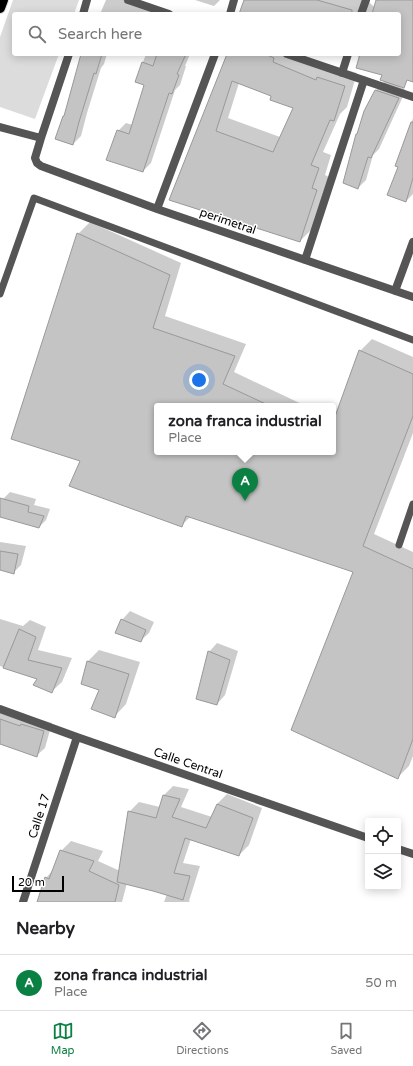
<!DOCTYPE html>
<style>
body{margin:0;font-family:"Varela Round",sans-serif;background:#f2f2f2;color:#202124}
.controls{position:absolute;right:12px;bottom:12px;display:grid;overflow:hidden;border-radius:4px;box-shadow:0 2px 10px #0003}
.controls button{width:36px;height:36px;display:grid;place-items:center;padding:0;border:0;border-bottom:1px solid #e0e0e0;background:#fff;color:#202124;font:20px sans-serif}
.scale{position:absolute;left:12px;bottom:10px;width:52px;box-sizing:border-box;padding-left:4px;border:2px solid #000;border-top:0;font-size:11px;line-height:14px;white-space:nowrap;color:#000;-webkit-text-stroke:3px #fff;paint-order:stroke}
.you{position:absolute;left:199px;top:380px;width:14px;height:14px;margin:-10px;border:3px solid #fff;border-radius:50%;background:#1a73e8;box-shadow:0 0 0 6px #1a73e833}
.badge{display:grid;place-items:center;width:26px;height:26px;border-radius:50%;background:#0b8043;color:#fff;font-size:13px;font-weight:700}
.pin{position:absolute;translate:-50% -33px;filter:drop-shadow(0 1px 2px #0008)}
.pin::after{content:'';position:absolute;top:21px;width:14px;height:12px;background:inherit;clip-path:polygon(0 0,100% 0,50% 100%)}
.popup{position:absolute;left:154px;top:403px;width:182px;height:52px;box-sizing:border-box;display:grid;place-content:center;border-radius:4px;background:#fff;filter:drop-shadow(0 1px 3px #0005);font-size:13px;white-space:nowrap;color:#757577}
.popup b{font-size:15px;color:#202124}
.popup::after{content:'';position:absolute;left:50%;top:100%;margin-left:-8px;border:8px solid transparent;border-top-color:#fff}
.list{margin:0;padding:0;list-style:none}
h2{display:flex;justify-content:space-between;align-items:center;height:52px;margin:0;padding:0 16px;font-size:17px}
h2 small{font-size:13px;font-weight:400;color:#757577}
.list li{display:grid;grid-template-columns:26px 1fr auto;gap:12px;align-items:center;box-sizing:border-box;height:56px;padding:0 16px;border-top:1px solid #e0e0e0}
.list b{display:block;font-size:15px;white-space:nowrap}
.list p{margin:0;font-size:13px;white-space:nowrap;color:#757577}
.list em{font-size:13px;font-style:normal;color:#757577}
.icon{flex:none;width:22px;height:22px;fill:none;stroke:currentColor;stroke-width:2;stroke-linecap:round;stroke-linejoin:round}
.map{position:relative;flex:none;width:413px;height:902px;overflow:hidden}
.search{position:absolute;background:#fff;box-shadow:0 2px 10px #0003;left:12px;right:12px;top:12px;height:44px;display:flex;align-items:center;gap:10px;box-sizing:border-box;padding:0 14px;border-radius:4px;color:#757577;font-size:15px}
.sheet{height:108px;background:#fff}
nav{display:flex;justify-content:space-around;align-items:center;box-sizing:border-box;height:56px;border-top:1px solid #e0e0e0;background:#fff;font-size:11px;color:#757577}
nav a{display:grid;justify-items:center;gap:2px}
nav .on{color:#0b8043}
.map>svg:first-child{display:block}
.green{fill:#dcdcdc}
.shadow{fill:#0003;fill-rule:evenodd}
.building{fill:#c4c4c4;stroke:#999;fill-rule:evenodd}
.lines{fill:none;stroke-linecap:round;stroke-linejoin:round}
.primary-casing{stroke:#dbdbdb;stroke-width:12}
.service{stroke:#555;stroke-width:7}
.minor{stroke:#555;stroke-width:8}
.primary{stroke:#000;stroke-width:10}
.labels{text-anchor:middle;stroke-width:3;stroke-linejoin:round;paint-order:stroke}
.street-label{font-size:12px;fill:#000;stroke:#fff}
</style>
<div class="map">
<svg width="413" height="902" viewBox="0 0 413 902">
<rect width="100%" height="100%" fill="#fff"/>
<path class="green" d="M13,0h66l-5,14h-60v40h45l-24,65 -35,-12v-70z"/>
<path class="shadow" d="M106,0h24l42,14h-72z
M195,0h25l-6,6z
M245,0h124v2l4,4h3l1,-6h36v74l-13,13 5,2 -1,3h1l-26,57 -6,6 -7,25 -8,8 18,-98 9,-9 -2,-6 -23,-18 -6,-2v-1h45v-40h-159z
M82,54h25l-3,10 -3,4 -14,45 -6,23 -8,8 -7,-30z
M146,54h44l-5,12h1l-6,19 -5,5 -24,73 -8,8 -25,-40 8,-8 7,2 13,-41 -10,-3z
M228,54h70l30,13 3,-2 26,8 -10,34 -7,7 -17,38 8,3 -6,20 4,2 -16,51 -13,13 -129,-42zM239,83l33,13 22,11 -14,30 -52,-19z
M413,118v76l-7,7 -7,-34 -2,-1z
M90,222l91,41 -16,53 81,28 -12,28 72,34h-149v46h176v-34l2,1 25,-68 12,-12 41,18v76l-39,101 39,18v204l-4,10 -12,12 -42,-206 -164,-56 -10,10 -100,-66 -3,-226z
M10,492l26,7 -2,6 16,4 -4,11 -7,7 -39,-11v-7l3,-10z
M0,542l26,4 -5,19 -8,8 -13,-4z
M130,611l24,11 -5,11 -9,8 -18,-21z
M0,619l23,7 7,-6 16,7 -8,23 34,8 -10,24 -11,10 -13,-13 -38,-13z
M217,643l21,8 -13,44 -8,9 -8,-52z
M99,650l41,12 -14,42 -11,12 -28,-54z
M0,707l52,16 -7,25 -9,8 -36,-12z
M173,786l16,3 -8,18 31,10 5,-13 10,-10 35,14 -13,37 -10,10 -48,-16 -8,24 17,3 -11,35 1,1h-26l3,-8 -40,-11 -5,19h-84l8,-24 7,-8 8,-19 10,-10 32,10 -5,10 22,10 9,-59 10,-10 21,5 3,-11z"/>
<path class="building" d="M244,0h73l35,10v4h-113z
M376,0h37v82l-6,-2 -3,8 -24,-8 2,-5 -26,-7 4,-14h39v-40h-27z
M81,54h21l-6,20 -2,-1 -15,49 -6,23 -18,-6 8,-23h1z
M157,54h29l-9,20 2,1 -7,19 -3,-1 -26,79 -37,-12 11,-30 12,4 15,-49 -9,-3 7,-20 11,4z
M227,54h38l9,4 -1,4 43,18 1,-3 28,9 -11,35 -4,-1 -19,45 8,3 -7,20 5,2 -17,52 -131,-42zM232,81l39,15 -1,4 23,8 -20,44 -57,-21z
M375,90l24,8 -28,60 -3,-1 -10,32 -15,-6 13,-49h1l7,-23z
M411,122h2v56l-7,24 -19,-7 11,-28 -3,-1z
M77,233l93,42 -17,53 82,28 -12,28 47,22h-113v46h176v-30l26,-72 54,24v42l-50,130 50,23v170l-15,40 -107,-49 62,-158 -167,-56 -4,11 -113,-41 11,-25 -69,-22z
M0,498l29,8 -1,6 16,4 -5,12 -39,-11z
M0,551l18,3 -4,20 -14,-4z
M121,619l25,11 -5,12 -26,-9z
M19,629l17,8 -8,23 34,8 -10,25 -19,-8 4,-6 -34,-11z
M208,651l22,9 -13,45 -21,-6z
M87,661l42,13 -14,44 -24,-9 8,-19 -18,-6z
M0,719l20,7 1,-2 23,7 -7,26 -37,-13z
M163,795l17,4 -8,18 34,11 11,-24 36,14 -14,38 -54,-18 -11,35 16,3 -7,24 -30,-9 -36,-9 11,-71 28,7z
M60,850l34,11 -5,10 30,14 -4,17h-78l8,-25 4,2z"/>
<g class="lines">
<g class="primary-casing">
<path id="primary" d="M0,8l3,-8"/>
</g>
<path class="service" d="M0,294l34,-96 379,142
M399,545l14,-41"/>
<path class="minor" d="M128,0l41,14
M83,14l4,-14
M230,14l4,-14
M361,14l5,-14
M69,54l-28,84 -6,20 2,5 4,3 116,43 256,88
M287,54l126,43
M342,73l6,-19
M0,127l41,11
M157,209l58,-155
M305,260l59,-180
M395,291l18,-49
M0,709l77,28 291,101
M398,849l15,5
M23,902l54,-165"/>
<use href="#primary" class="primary"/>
</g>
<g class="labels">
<g class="street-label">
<text transform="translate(228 221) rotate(19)" y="4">perimetral</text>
<text transform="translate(188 763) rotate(19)" y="4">Calle Central</text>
<text transform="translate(39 816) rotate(-72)" y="4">Calle 17</text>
</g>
</g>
</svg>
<div class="controls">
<button><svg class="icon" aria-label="locate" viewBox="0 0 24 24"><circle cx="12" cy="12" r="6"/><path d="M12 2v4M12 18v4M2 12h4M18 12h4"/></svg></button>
<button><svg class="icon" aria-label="layers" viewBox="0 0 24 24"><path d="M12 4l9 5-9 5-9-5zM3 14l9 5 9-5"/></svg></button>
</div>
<div class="scale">20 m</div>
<div class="you"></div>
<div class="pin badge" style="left:245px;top:501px">A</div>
<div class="popup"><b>zona franca industrial</b>Place</div>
<div class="search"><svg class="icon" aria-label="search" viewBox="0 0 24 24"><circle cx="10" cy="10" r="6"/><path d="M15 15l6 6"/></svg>Search here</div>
</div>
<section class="sheet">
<h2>Nearby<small></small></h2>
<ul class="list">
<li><span class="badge">A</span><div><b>zona franca industrial</b><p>Place</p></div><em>50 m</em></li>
</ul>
</section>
<nav>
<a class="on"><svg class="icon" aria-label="map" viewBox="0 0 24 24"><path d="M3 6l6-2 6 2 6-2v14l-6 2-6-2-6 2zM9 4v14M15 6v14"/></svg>Map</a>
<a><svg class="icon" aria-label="directions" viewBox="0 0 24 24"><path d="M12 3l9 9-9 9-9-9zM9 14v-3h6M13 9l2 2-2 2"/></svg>Directions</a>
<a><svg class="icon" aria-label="saved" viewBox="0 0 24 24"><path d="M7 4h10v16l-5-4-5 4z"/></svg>Saved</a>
</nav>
